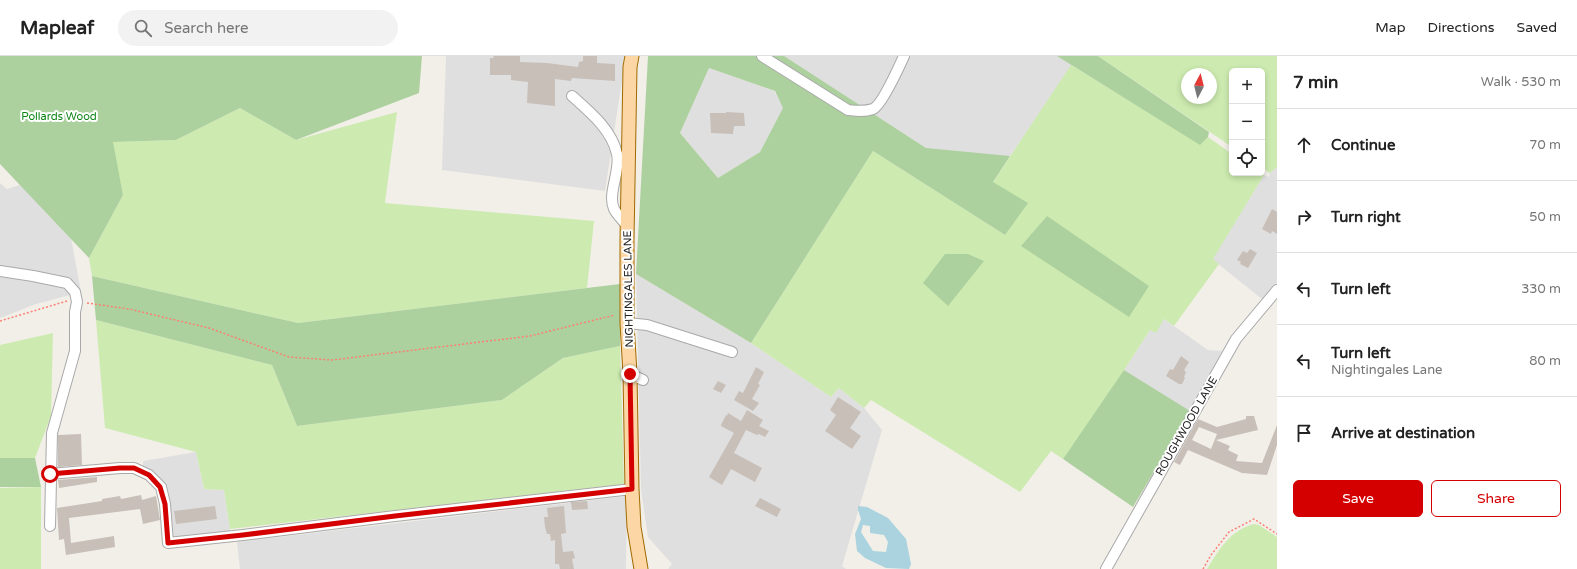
<!DOCTYPE html>
<meta charset="utf-8">
<style>
body{margin:0;font-family:"Varela Round",sans-serif;background:#f2f2f2;color:#222}
.controls{position:absolute;right:12px;top:12px;display:grid;overflow:hidden;border-radius:6px;box-shadow:0 2px 6px #0003}
.controls button{width:36px;height:36px;display:grid;place-items:center;padding:0;border:0;border-bottom:1px solid #e0e0e0;background:#fff;color:#222;font:20px sans-serif}
.compass{position:absolute;left:1181px;top:12px;width:36px;height:36px;border-radius:50%;background:#fff;box-shadow:0 2px 6px #0003;rotate:7deg}
.stop{position:absolute;width:12px;height:12px;margin:-9px;border:3px solid #d40000;border-radius:50%;background:#fff}
.stop.end{background:#d40000;border-color:#fff;box-shadow:0 1px 4px #0008}
.list{margin:0;padding:0;list-style:none}
h2{display:flex;justify-content:space-between;align-items:center;height:52px;margin:0;padding:0 16px;font-size:17px}
h2 small{font-size:13px;font-weight:400;color:#767676}
.list li{display:grid;grid-template-columns:26px 1fr auto;gap:12px;align-items:center;box-sizing:border-box;height:72px;padding:0 16px;border-top:1px solid #e0e0e0}
.list b{display:block;font-size:15px;white-space:nowrap}
.list p{margin:0;font-size:13px;white-space:nowrap;color:#767676}
.list em{font-size:13px;font-style:normal;color:#767676}
.actions{display:flex;gap:8px;padding:12px 16px}
.actions a{flex:1;padding:9px 0;border:1px solid #d40000;border-radius:6px;text-align:center;font-size:14px;color:#d40000}
.actions .main{background:#d40000;color:#fff}
.icon{flex:none;width:22px;height:22px;fill:none;stroke:currentColor;stroke-width:2;stroke-linecap:round;stroke-linejoin:round}
.map{position:relative;flex:none;width:1277px;height:513px;overflow:hidden}
header{display:flex;align-items:center;gap:24px;box-sizing:border-box;height:56px;padding:0 20px;background:#fff;border-bottom:1px solid #e0e0e0}
header strong{font-size:19px}
nav{display:flex;gap:22px;margin-inline-start:auto;font-size:14px}
.search{width:280px;height:36px;background:#f2f2f2;display:flex;align-items:center;gap:10px;box-sizing:border-box;padding:0 14px;border-radius:22px;color:#767676;font-size:15px}
main{display:flex}
aside{flex:1;background:#fff}
.map>svg:first-child{display:block}
.residential{fill:#e0dfdf}
.grass{fill:#cdebb0;fill-rule:evenodd}
.forest{fill:#add19e;fill-rule:evenodd}
.water{fill:#aad3df;fill-rule:evenodd}
.building{fill:#c7bfb8;fill-rule:evenodd}
.lines{fill:none;stroke-linecap:round;stroke-linejoin:round}
.minor-casing{stroke:#a9a9a9;stroke-width:12}
.major-casing{stroke:#a06b00;stroke-width:15}
.path{stroke:#fa8072;stroke-width:1.5;stroke-dasharray:2 2;stroke-linecap:butt}
.minor{stroke:#fff;stroke-width:10}
.major{stroke:#fcd6a4;stroke-width:13}
.route{stroke:#d40000;stroke-width:5}
.labels{text-anchor:middle;stroke-width:4;stroke-linejoin:round;paint-order:stroke}
.park-label{font-size:11px;fill:#0c8416;stroke:#fff}
.street-label{font-size:11px;fill:#222;stroke:#fff}
</style>
<header>
<strong>Mapleaf</strong>
<div class="search"><svg class="icon" aria-label="search" viewBox="0 0 24 24"><circle cx="10" cy="10" r="6"/><path d="M15 15l6 6"/></svg>Search here</div>
<nav><a>Map</a><a>Directions</a><a>Saved</a></nav>
</header>
<main>
<div class="map">
<svg width="1277" height="513" viewBox="0 0 1277 513">
<rect width="100%" height="100%" fill="#f2efe9"/>
<path class="residential" d="M446,0h178l-1,18 -18,117 -163,-21z
M783,0h296l-91,132z
M709,12l65,23 10,17 -24,44 -42,26 -38,-45z
M1277,111v116l-15,16 -50,-40 52,-84 5,2 1,-4z
M59,116l22,120 -45,12 -36,14v-135l7,6z
M636,218l115,69 80,54 8,-9 25,20 18,22 -40,136 4,3h-178l4,-5 -24,-27 -7,-48z
M1164,263l44,31 14,1 -43,80 -68,-41 39,-60z
M196,396l8,37 20,1 6,39 -1,5 -53,5 -7,-6 -1,-39 -25,-26v-7z
M627,440l-1,73h-386l-3,-27z"/>
<path class="grass" d="M1098,0h179v111l-7,6 -8,-5v-97h-30v76zM1187,18h24v24h-24z
M1071,9l129,79 8,-7 24,17v19h28l4,2 -51,84 6,5 -45,62 -10,-7 -8,14 -6,-3 -39,60 -48,69 -12,-8 -31,41 -149,-92 -7,8 -25,-20 -8,9 -80,-54 122,-192 132,84 -12,-53z
M240,52l56,32 101,-28 -12,91 209,18 -7,67 -289,35 -206,-47 -3,-18 34,-63 -11,-53 64,-2z
M96,264l176,45 25,61 205,-26 61,-42 57,-12 4,138 -394,45 -6,-39 -20,-1 -8,-37 -91,-24z
M53,277l-2,83 -16,42h-35v-113z
M41,431v82h-41v-81z
M1254,468l5,1 18,12v32h-70c12,-19 23,-39 47,-45z"/>
<path class="forest" d="M0,0h422l-3,37 -123,47 -56,-32 -64,32 -63,2 10,53 -34,63 -89,-94z
M648,0h136l142,92 84,8 -17,26 35,21 -23,32 -132,-84 -122,192 -115,-69zM709,12l66,23 8,17 -23,44 -42,26 -38,-45z
M1057,0h41l111,76 -1,5 -8,8z
M1047,160l102,70 -20,31 -108,-71z
M945,198h23l16,7 -36,45 -25,-23z
M92,220l206,47 322,-39v62l-57,12 -61,42 -205,26 -25,-61 -176,-45z
M1124,314l66,41 -57,96 -70,-48z
M0,402h35l6,29h-41z"/>
<path class="water" d="M858,450l9,1 21,11 18,21 5,25 -2,5 -23,-1 -21,-10 -8,-7 -2,-17 6,-15 -3,-9zM863,469l7,1v7l14,2 4,7 -2,10 -13,-1 -12,-19z"/>
<path class="building" d="M493,0h27v6l27,1 31,4 1,-5 4,-1v-5h14v7l18,1v17l-43,-3 -1,3 -16,-2v27l-28,-3 1,-21 -17,-2v-5h-21v-17h4z
M726,56l18,1 1,13h-11l-1,8 -22,-1 -1,-20h16z
M1272,153l5,3v22l-5,-3 -1,3 -9,-5z
M1250,193l7,4 -9,15 -8,-4 1,-2 -4,-2 6,-9 4,2z
M1181,300l8,6 -5,8 2,2 -2,5 1,1 -3,6h-3l-13,-8 4,-7 3,1z
M756,311l8,5 -6,12 2,1 -8,14 7,4 -6,8 -19,-11 5,-9 4,2z
M718,325l8,4 -5,8 -8,-4z
M838,341l23,15 -11,16 11,8 -9,13 -27,-18 11,-16 -6,-5z
M747,354l16,10 -4,6 10,5 -4,6 -6,-3 -2,1 -11,-5 -12,23 28,15 -7,14 -24,-13 -9,16 -13,-8 25,-44 -13,-7v-1l5,-10 1,1 1,-3 13,8z
M1246,360h8l4,14 -42,10 14,6 -2,4 10,5 -2,6 26,2 15,-38v20l-10,30 -25,-2 -54,-23 -8,15 -6,-3 24,-43 19,8 29,-8zM1199,371l18,7 -6,15 -19,-9z
M81,378l1,31 -24,2v-32z
M97,421v5l-38,6 -1,-8z
M141,439l1,5 14,-4 4,24 -17,4 -3,-15 -71,9 2,25 43,-7 1,11 -49,8 -2,-16 -5,1 -2,-32 45,-7v-2l18,-3 1,3z
M760,442l21,11 -4,8 -22,-11z
M587,445l1,8 -16,1 -1,-8z
M215,450l2,13 -41,5 -2,-13z
M564,450l2,27 -5,1 2,18 10,-1 2,7 -3,1 2,10h-14l-1,-5h-4v-24l-4,1 -1,-7h-3l-2,-7 -1,-10h4l-1,-9z"/>
<g class="lines">
<g class="minor-casing">
<path id="minor" d="M762,0l86,54c9,1 16,2 25,-1 9,-4 26,-42 31,-53
M572,40c18,16 40,34 45,58 4,16 -10,40 -3,55 3,6 9,11 13,17
M0,215l33,5 34,7 8,9 2,10 -2,10v39l-23,82 -2,93
M627,267l20,2 85,27
M630,318l13,6
M50,418l70,-6h14l15,7 12,12 4,17 3,39 75,-8 152,-19 237,-27
M1106,513l130,-230 41,-49"/>
</g>
<g class="major-casing">
<path id="major" d="M632,0l-2,11 -3,173v83l3,51 2,115 2,38 7,42"/>
</g>
<path class="path" d="M87,247l42,6 80,19 80,29 43,3 198,-24 85,-21
M0,265l67,-20
M1203,513l8,-14 18,-23 25,-13 23,15"/>
<use href="#minor" class="minor"/>
<use href="#major" class="major"/>
</g>
<g class="lines">
<path class="route" d="M50,418l70,-6h14l15,7 11,12 5,17 3,39 75,-8 152,-19 237,-27 -2,-115"/>
</g>
<g class="labels">
<g class="park-label">
<text x="59" y="64">Pollards Wood</text>
</g>
<g class="street-label">
<text transform="translate(628 233) rotate(-91)" y="4">NIGHTINGALES LANE</text>
<text transform="translate(1186 370) rotate(-60)" y="4">ROUGHWOOD LANE</text>
</g>
</g>
</svg>
<div class="controls">
<button>+</button>
<button>−</button>
<button><svg class="icon" aria-label="locate" viewBox="0 0 24 24"><circle cx="12" cy="12" r="6"/><path d="M12 2v4M12 18v4M2 12h4M18 12h4"/></svg></button>
</div>
<svg class="compass" viewBox="-18 -18 36 36"><path d="M0-13l5 13h-10z" fill="#e53935"/><path d="M0 13l5-13h-10z" fill="#767676"/></svg>
<div class="stop" style="left:50px;top:418px"></div>
<div class="stop end" style="left:630px;top:318px"></div>
</div>
<aside>
<h2>7 min<small>Walk · 530 m</small></h2>
<ul class="list">
<li><svg class="icon" aria-label="ahead" viewBox="0 0 24 24"><path d="M12 20V5M6 11l6-6 6 6"/></svg><div><b>Continue</b></div><em>70 m</em></li>
<li><svg class="icon" aria-label="right" viewBox="0 0 24 24"><path d="M7 20v-9h11M14 6l5 5-5 5"/></svg><div><b>Turn right</b></div><em>50 m</em></li>
<li><svg class="icon" aria-label="left" viewBox="0 0 24 24"><path d="M17 20v-9H6M10 6l-5 5 5 5"/></svg><div><b>Turn left</b></div><em>330 m</em></li>
<li><svg class="icon" aria-label="left" viewBox="0 0 24 24"><path d="M17 20v-9H6M10 6l-5 5 5 5"/></svg><div><b>Turn left</b><p>Nightingales Lane</p></div><em>80 m</em></li>
<li><svg class="icon" aria-label="arrive" viewBox="0 0 24 24"><path d="M6 21V4h12l-3 4 3 4H6"/></svg><div><b>Arrive at destination</b></div></li>
</ul>
<div class="actions"><a class="main">Save</a><a>Share</a></div>
</aside>
</main>
